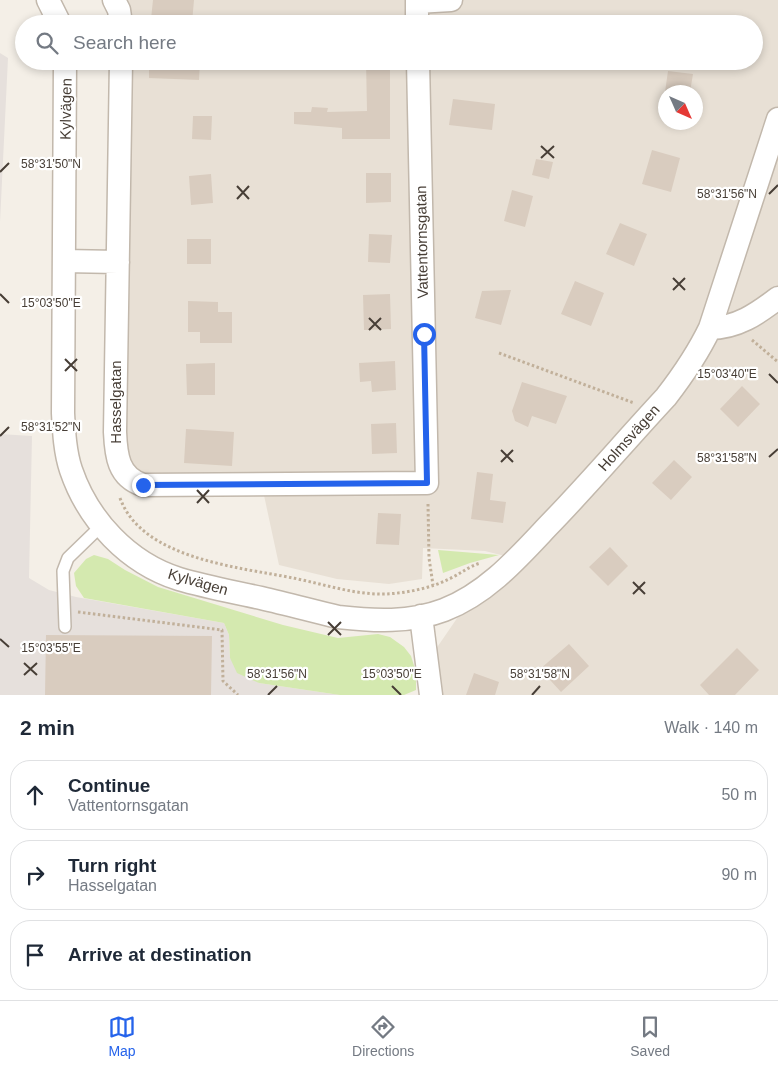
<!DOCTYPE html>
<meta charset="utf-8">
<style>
body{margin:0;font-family:Helvetica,sans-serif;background:#f2f2f3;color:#1f2937}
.compass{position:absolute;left:658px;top:85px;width:45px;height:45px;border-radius:50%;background:#fff;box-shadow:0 2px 8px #0003;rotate:135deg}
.stop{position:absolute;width:15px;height:15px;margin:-11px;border:4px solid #2563eb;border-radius:50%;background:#fff}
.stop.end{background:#2563eb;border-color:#fff;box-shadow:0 1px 5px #0008}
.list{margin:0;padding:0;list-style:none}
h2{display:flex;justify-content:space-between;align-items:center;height:65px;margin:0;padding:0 20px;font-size:21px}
h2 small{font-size:16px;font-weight:400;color:#747a83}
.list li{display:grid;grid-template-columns:32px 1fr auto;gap:15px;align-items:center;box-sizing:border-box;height:70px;margin:0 10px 10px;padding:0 10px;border:1px solid #e0e1e3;border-radius:20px}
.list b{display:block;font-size:19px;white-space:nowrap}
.list p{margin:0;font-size:16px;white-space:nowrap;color:#747a83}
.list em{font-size:16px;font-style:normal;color:#747a83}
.icon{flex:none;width:28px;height:28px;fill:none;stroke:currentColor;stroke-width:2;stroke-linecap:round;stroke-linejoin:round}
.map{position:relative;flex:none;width:778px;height:695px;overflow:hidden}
.search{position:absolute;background:#fff;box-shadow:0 2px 8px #0003;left:15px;right:15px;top:15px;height:55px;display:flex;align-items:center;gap:12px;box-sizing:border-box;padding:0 18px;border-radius:28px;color:#747a83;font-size:19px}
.sheet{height:305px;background:#fff}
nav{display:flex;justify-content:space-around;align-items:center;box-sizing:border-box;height:70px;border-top:1px solid #e0e1e3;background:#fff;font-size:14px;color:#747a83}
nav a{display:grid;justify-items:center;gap:2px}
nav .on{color:#2563eb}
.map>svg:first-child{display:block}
.residential{fill:#e8e0d5;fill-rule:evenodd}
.industrial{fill:#e6e0dc}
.green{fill:#d4e9af}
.building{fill:#d9ccbf}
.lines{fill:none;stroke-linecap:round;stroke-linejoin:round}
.lane-casing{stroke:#c2b8ac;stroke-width:14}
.street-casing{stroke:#c2b8ac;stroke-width:25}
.path{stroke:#c1b09a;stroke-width:3;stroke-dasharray:2.5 2.5;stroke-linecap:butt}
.lane{stroke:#fff;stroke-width:11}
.street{stroke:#fff;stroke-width:22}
.route{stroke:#2563eb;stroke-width:6}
.ticks{fill:none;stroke:#473e36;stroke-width:2}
.labels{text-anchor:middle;stroke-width:4.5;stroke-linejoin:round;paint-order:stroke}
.street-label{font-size:15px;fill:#473e36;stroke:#fff}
.ticks-label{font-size:12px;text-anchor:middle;fill:#473e36;stroke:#fff;stroke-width:4.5;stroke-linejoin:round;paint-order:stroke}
</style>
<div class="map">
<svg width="778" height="695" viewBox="0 0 778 695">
<rect width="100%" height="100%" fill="#f4efe7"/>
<path class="residential" d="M114,0h664v695h-350l-1,-33 46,-67 40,-37 -28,-7 -62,-3 -1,31 -33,5 -52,-5 -58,-14 -17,-79 -136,-10 -5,-415h633v-37h-633zM666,92h30v30h-30z"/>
<path class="industrial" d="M0,53l8,5 -8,164z
M0,434l32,2 -3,142 20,12 27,7 148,26 5,12 1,23 29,25 81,12h-340z"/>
<path class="green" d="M438,550l61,5 -29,8 -27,10z
M94,555l14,4 17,11 33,17 125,38 55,13 40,-4 12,3 14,10 7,9 5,16v18l-12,5h-64l-81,-12 -22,-10 -7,-15 -1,-23 -5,-12 -140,-25 -8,-12 -2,-13 12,-14z"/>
<path class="building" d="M153,0h41l-2,23 -41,-4z
M149,61h51l-1,19 -50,-2z
M366,61h24v78h-48v-11l-48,-4v-12h17l1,-5 16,1 -1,4 40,-1z
M668,71l25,3 -3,18h-25z
M453,99l42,5 -3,26 -43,-5z
M193,116h19l-1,24 -19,-1z
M652,150l28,8 -9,34 -29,-8z
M536,159l17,3 -4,17 -17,-4z
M366,173h25v29l-25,1z
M211,174l2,29 -22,2 -2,-29z
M512,190l21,6 -8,31 -21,-6z
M620,223l27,11 -13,32 -28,-12z
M369,234l23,1 -2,28 -22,-1z
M187,239h24v25h-24z
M575,281l29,12 -13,33 -30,-12z
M511,290l-10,35 -26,-7 7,-27z
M390,294l1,35 -27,1 -1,-35z
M188,301l30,1v10h14v31h-32v-11h-12z
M395,361l1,29 -24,2 -1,-11 -11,1 -1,-19z
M215,363v32h-28l-1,-31z
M522,382l45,14 -11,28 -24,-8 -4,11 -13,-6 -3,-10z
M742,386l18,18 -22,23 -18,-18z
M396,423l1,30 -25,1 -1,-30z
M186,429l48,3 -2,34 -48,-3z
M674,460l18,17 -21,23 -19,-17z
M477,472l16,2 -3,26 16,2 -3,21 -32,-4z
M378,513l23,1 -2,31 -23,-1z
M610,547l18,19 -20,20 -19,-19z
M46,635l166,1 -1,59h-166z
M569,644l20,22 -28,26 -21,-23z
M737,648l22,22 -24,25h-26l-9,-10z
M474,673l25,9 -4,13h-29z"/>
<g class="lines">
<g class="lane-casing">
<path id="lane" d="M65,627l-2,-56 5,-13 33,-32"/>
</g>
<g class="street-casing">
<path id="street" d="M48,0l12,24
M114,0l5,10 2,14
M417,0v24
M417,2l34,-2
M65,61l-2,352c1,19 2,39 8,57 17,50 57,93 108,109 27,8 55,13 82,19 26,6 52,13 77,19 36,4 72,6 106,-7 42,-16 73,-51 103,-83 41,-42 79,-87 119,-130 17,-22 32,-44 44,-69l68,-209
M121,61l-6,371c1,23 3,45 28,53l284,-2 -9,-422
M64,261l54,1
M710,328c27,0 47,-14 68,-30
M421,616l10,79"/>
</g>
<path class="path" d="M752,340l26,22
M499,353l135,50
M120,498c22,61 118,69 173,80 31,6 61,17 93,16 21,-1 45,-6 63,-15 11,-5 19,-12 31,-16
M428,504l1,54 4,27
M78,612l144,18 1,51 15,14"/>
<use href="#lane" class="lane"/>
<use href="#street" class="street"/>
</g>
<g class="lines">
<path class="route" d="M143,485l284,-2 -3,-149"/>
</g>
<path class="ticks" d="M541,146l13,12M541,158l13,-12M0,172l9,-9M237,186l12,13M769,194l9,-9M237,199l12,-13M673,278l12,12M673,290l12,-12M0,294l9,9M369,318l12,12M369,330l12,-12M65,359l12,12M65,371l12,-12M769,374l9,9M0,436l9,-9M501,450l12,12M769,457l9,-8M501,462l12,-12M197,490l12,13M197,503l12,-13M633,582l12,12M633,594l12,-12M328,622l13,13M328,635l13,-13M0,639l9,8M24,663l13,12M24,675l13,-12M392,686l9,9M268,695l9,-9M532,695l8,-9"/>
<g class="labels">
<g class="street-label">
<text transform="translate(66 109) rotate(-89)" y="5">Kylvägen</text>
<text transform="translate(422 242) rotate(-91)" y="5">Vattentornsgatan</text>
<text transform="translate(116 402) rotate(-90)" y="5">Hasselgatan</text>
<text transform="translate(629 438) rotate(-48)" y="5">Holmsvägen</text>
<text transform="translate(198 582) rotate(16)" y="5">Kylvägen</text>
</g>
</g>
<g class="ticks-label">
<text x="51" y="168">58°31'50"N</text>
<text x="727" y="198">58°31'56"N</text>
<text x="51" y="307">15°03'50"E</text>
<text x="727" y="378">15°03'40"E</text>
<text x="51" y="431">58°31'52"N</text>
<text x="727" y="462">58°31'58"N</text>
<text x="51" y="652">15°03'55"E</text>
<text x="540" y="678">58°31'58"N</text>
<text x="277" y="678">58°31'56"N</text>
<text x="392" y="678">15°03'50"E</text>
</g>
</svg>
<svg class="compass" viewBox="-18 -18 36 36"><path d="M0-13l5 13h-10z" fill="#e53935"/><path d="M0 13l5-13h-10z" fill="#747a83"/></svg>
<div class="stop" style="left:424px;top:334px"></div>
<div class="stop end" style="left:143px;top:485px"></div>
<div class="search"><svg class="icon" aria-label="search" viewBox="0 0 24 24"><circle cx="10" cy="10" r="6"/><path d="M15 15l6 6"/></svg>Search here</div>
</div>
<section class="sheet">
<h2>2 min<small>Walk · 140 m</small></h2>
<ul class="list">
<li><svg class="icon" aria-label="ahead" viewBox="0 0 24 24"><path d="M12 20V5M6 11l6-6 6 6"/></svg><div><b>Continue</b><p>Vattentornsgatan</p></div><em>50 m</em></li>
<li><svg class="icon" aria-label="right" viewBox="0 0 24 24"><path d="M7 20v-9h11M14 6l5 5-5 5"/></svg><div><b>Turn right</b><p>Hasselgatan</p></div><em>90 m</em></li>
<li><svg class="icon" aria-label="arrive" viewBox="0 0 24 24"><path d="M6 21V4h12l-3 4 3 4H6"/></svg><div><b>Arrive at destination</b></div></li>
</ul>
</section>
<nav>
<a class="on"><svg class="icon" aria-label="map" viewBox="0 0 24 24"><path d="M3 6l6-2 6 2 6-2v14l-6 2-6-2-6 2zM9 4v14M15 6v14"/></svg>Map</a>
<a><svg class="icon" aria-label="directions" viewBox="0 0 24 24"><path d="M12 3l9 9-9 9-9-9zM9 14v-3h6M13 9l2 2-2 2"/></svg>Directions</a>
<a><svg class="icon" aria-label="saved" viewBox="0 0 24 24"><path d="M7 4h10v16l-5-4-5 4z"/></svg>Saved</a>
</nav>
